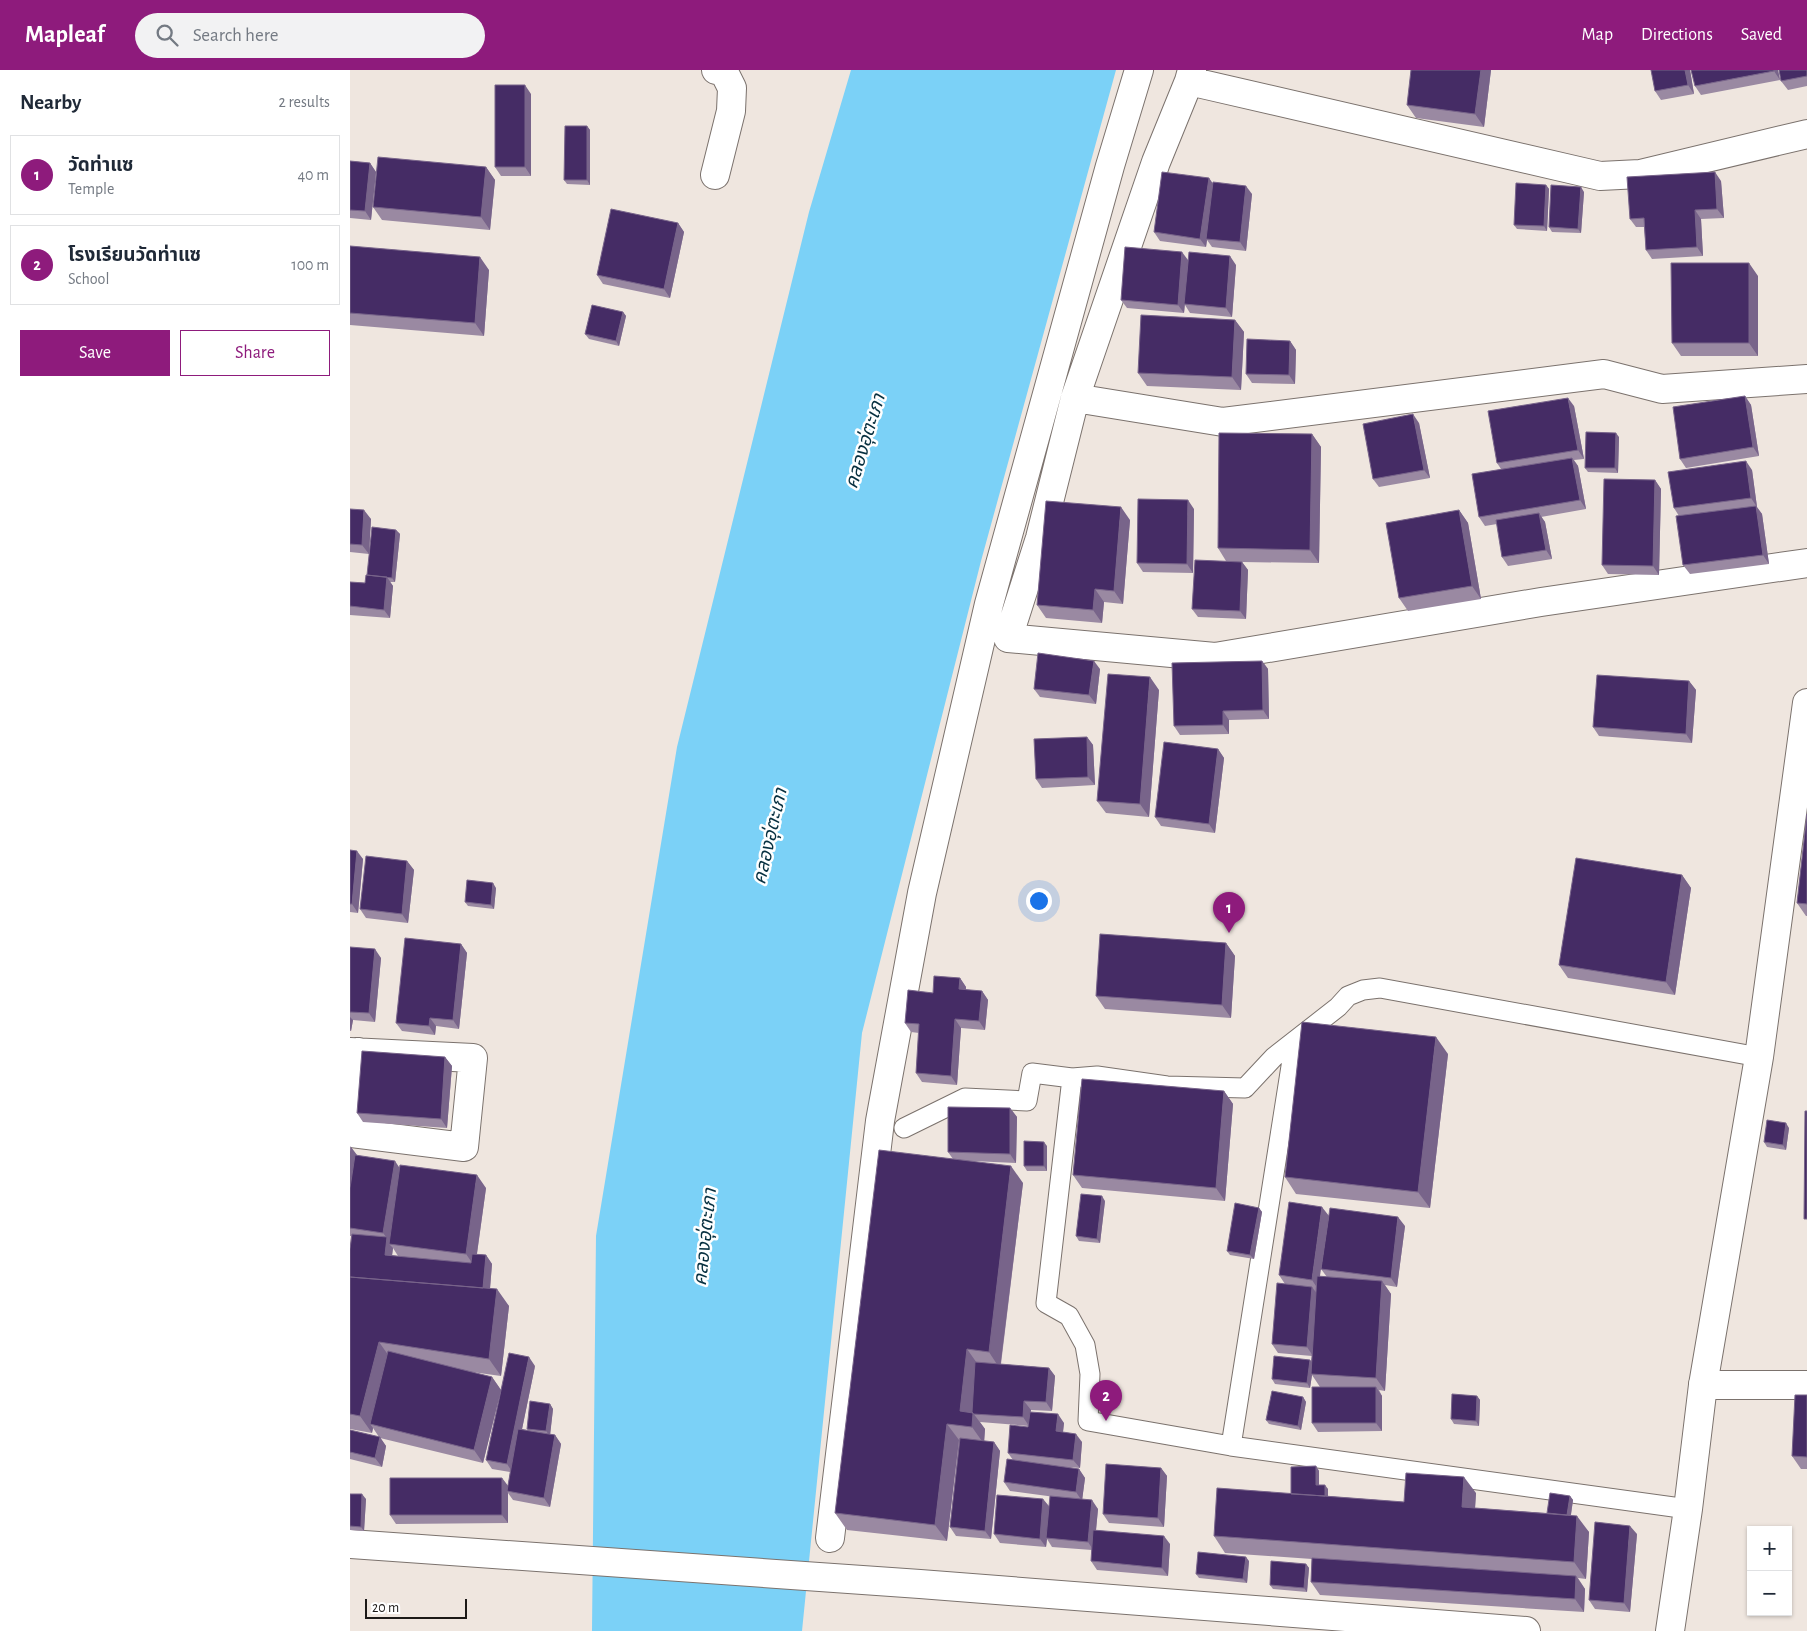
<!DOCTYPE html>
<meta charset="utf-8">
<style>
body{margin:0;font-family:"Alegreya Sans","Noto Sans Thai",sans-serif;background:#f2f2f3;color:#1f2937}
.controls{position:absolute;right:15px;bottom:15px;display:grid;overflow:hidden;border-radius:0px;box-shadow:0 1px 4px #0004}
.controls button{width:45px;height:45px;display:grid;place-items:center;padding:0;border:0;border-bottom:1px solid #e0e1e3;background:#fff;color:#1f2937;font:25px sans-serif}
.scale{position:absolute;left:15px;bottom:12px;width:102px;box-sizing:border-box;padding-left:5px;border:2px solid #1c1917;border-top:0;font-size:14px;line-height:18px;white-space:nowrap;color:#1c1917;-webkit-text-stroke:4px #fff;paint-order:stroke}
.you{position:absolute;left:688px;top:830px;width:18px;height:18px;margin:-12px;border:4px solid #fff;border-radius:50%;background:#1a73e8;box-shadow:0 0 0 8px #1a73e833}
.badge{display:grid;place-items:center;width:32px;height:32px;border-radius:50%;background:#8e1b7c;color:#fff;font-size:16px;font-weight:700}
.pin{position:absolute;translate:-50% -41px;filter:drop-shadow(0 1px 2px #0008)}
.pin::after{content:'';position:absolute;top:26px;width:18px;height:15px;background:inherit;clip-path:polygon(0 0,100% 0,50% 100%)}
.list{margin:0;padding:0;list-style:none}
h2{display:flex;justify-content:space-between;align-items:center;height:65px;margin:0;padding:0 20px;font-size:21px}
h2 small{font-size:16px;font-weight:400;color:#747a83}
.list li{display:grid;grid-template-columns:32px 1fr auto;gap:15px;align-items:center;box-sizing:border-box;height:80px;margin:0 10px 10px;padding:0 10px;border:1px solid #e0e1e3;border-radius:0px}
.list b{display:block;font-size:19px;white-space:nowrap}
.list p{margin:0;font-size:16px;white-space:nowrap;color:#747a83}
.list em{font-size:16px;font-style:normal;color:#747a83}
.actions{display:flex;gap:10px;padding:15px 20px}
.actions a{flex:1;padding:11px 0;border:1px solid #8e1b7c;border-radius:0px;text-align:center;font-size:18px;color:#8e1b7c}
.actions .main{background:#8e1b7c;color:#fff}
.icon{flex:none;width:28px;height:28px;fill:none;stroke:currentColor;stroke-width:2;stroke-linecap:round;stroke-linejoin:round}
.map{position:relative;flex:none;width:1457px;height:1561px;overflow:hidden}
header{display:flex;align-items:center;gap:30px;box-sizing:border-box;height:70px;padding:0 25px;background:#8e1b7c;color:#fff}
header strong{font-size:24px}
nav{display:flex;gap:28px;margin-inline-start:auto;font-size:18px}
.search{width:350px;height:45px;background:#f2f2f3;display:flex;align-items:center;gap:12px;box-sizing:border-box;padding:0 18px;border-radius:28px;color:#747a83;font-size:19px}
main{display:flex}
aside{flex:1;background:#fff}
.map>svg:first-child{display:block}
.water{fill:#7bd1f7}
.lines{fill:none;stroke-linecap:round;stroke-linejoin:round}
.service-casing{stroke:#7b726d;stroke-width:21}
.minor-casing{stroke:#7b726d;stroke-width:30}
.tertiary-casing{stroke:#7b726d;stroke-width:30}
.service{stroke:#fff;stroke-width:19}
.minor{stroke:#fff;stroke-width:28}
.tertiary{stroke:#fff;stroke-width:28}
.wall{fill:#9a89a2;fill-rule:evenodd}
.shaded-wall{fill:#78648a}
.building{fill:#452c65;stroke:#78648a}
.labels{text-anchor:middle;stroke-width:5;stroke-linejoin:round;paint-order:stroke}
.water-label{font-size:19px;font-style:italic;fill:#073040;stroke:#fff}
</style>
<header>
<strong>Mapleaf</strong>
<div class="search"><svg class="icon" aria-label="search" viewBox="0 0 24 24"><circle cx="10" cy="10" r="6"/><path d="M15 15l6 6"/></svg>Search here</div>
<nav><a>Map</a><a>Directions</a><a>Saved</a></nav>
</header>
<main>
<aside>
<h2>Nearby<small>2 results</small></h2>
<ul class="list">
<li><span class="badge">1</span><div><b>วัดท่าแซ</b><p>Temple</p></div><em>40 m</em></li>
<li><span class="badge">2</span><div><b>โรงเรียนวัดท่าแซ</b><p>School</p></div><em>100 m</em></li>
</ul>
<div class="actions"><a class="main">Save</a><a>Share</a></div>
</aside>
<div class="map">
<svg width="1457" height="1561" viewBox="0 0 1457 1561">
<rect width="100%" height="100%" fill="#efe6df"/>
<path class="water" d="M501,0h265l-135,491 -119,472 -60,598h-210l4,-395 81,-489 132,-535z"/>
<g class="lines">
<g class="service-casing">
<path id="service" d="M554,1058l61,-30 62,3 5,-28 40,5
M881,1376l64,-405
M1338,1439l-457,-63 -143,-25 2,-47 -5,-29 -16,-29 -23,-13 26,-225 25,-2 70,10 78,2 29,-31 64,-50 10,-11 15,-6 17,-2 379,69"/>
</g>
<g class="minor-casing">
<path id="minor" d="M842,0l-3,11 -33,81 -81,236 -35,140 -32,100 207,19 326,-55 266,-39
M839,11l411,95 40,-2 167,-40
M365,105l16,-64 1,-23 -8,-16 -8,-2
M725,328l148,24 381,-48 58,15 145,-10
M0,982l123,6 -9,89 -114,-14
M0,1052l8,-70
M1353,1315h104
M480,1468l50,-417 42,-228 67,-289 121,-438 29,-96"/>
</g>
<g class="tertiary-casing">
<path id="tertiary" d="M0,1474l570,40 606,47
M1320,1561l18,-122 15,-124 56,-328 48,-354"/>
</g>
<use href="#service" class="service"/>
<use href="#minor" class="minor"/>
<use href="#tertiary" class="tertiary"/>
</g>
<path class="wall" d="M1141,0l-7,57 -68,-9 -9,-13z
M1301,0h39l4,24 -33,6 -6,-9z
M1428,0l2,10 -79,15 -6,-9z
M1457,0v16l-19,4 -7,-9z
M181,24v82h-30l-6,-9z
M237,56l3,4v55l-23,-1 -3,-4z
M0,91l20,2 6,9 -5,48 -21,-2z
M136,97l9,13 -5,50 -108,-10 -9,-13z
M859,108l4,6 39,10 -6,57 -34,-4 -5,-7 -1,7 -46,-6 -6,-9z
M1371,111l3,37 -23,1 2,37 -51,3 -6,-9 -2,-23h-8l-6,-8z
M1196,115l3,4 -2,42 -30,-2 -3,-4z
M1234,122l-3,41 -29,-1 -3,-5z
M328,153l6,9 -14,66 -67,-14 -6,-9z
M0,176l139,24 -5,66 -134,-11z
M838,190l48,5 -4,52 -42,-4 -5,-8 -1,8 -57,-5 -6,-8z
M1408,206v80h-77l-9,-13z
M273,242l3,4 -7,30 -30,-7 -4,-5z
M885,250l9,12 -3,58 -94,-4 -9,-13z
M940,271l6,9 -1,34 -43,-1 -6,-9z
M1395,326l6,9 8,51 -73,12 -6,-9z
M1224,336l10,53 -10,1 4,6 8,43 -45,8 4,5 7,37 -44,7 -6,-9 -5,-33 -12,2 -6,-9 22,-48 -4,-6z
M1069,353l11,55 -51,9 -6,-8z
M962,364l9,13 -2,116 -77,-1 6,8 -2,49 -48,-2 -6,-8 34,-48 -8,-13z
M1269,367l-1,36 -30,-1 -3,-4z
M1402,400l5,37 5,7 7,50 -79,10 -7,-9 -4,-49 -5,-8z
M1305,410l6,9 -2,86 -51,-1 -6,-9z
M0,439l21,10 -2,35 -19,-2z
M844,439l-1,64 -50,-1 -6,-9z
M1109,440l9,13 13,76 -73,12 -9,-13z
M780,450l-7,84 -19,-2 -2,21 -56,-5 -9,-13z
M46,460l4,4 -5,48h-5l3,4 -3,32 -40,-3v-33l15,1 2,-7z
M912,591l6,8 1,50 -40,1v14l-49,1 -6,-9z
M750,599l-4,35 -56,-7 -6,-8z
M1339,611l7,9 -4,53 -93,-7 -6,-9z
M809,620l-10,127 -43,-4 -9,-12z
M737,667l6,8 2,40 -53,3 -6,-9z
M868,679l6,9 -9,75 -54,-7 -6,-9z
M1457,744v102h-1l-9,-13z
M0,780l13,9 -5,54 -8,-1z
M57,791l7,9 -6,53 -42,-5 -6,-9z
M1332,805l9,13 -16,107 -107,-17 -9,-13z
M146,818l-2,21 -26,-3 -3,-4z
M876,873l9,13 -4,62 -126,-9 -9,-13z
M111,874l6,9 -8,76 -23,-3 -1,9 -33,-4 -6,-8z
M0,877l31,11 -6,64 -22,-2 -2,11h-1z
M610,908l6,9v3l16,1 6,9 -3,30 -24,-2 -4,57 -35,-3 -6,-9 3,-40 -8,-1 -6,-9 28,-30z
M1098,984l-18,154 -134,-14 -11,-17z
M95,987l7,9 -5,62 -84,-6 -6,-9z
M874,1021l9,13 -8,97 -143,-13 -9,-13z
M660,1038l7,9 -1,46 -44,-2 51,22 -22,181 48,4 6,8 -3,35 -21,-1 -1,2 34,11 -1,9 19,10 -2,26 -12,-1 11,2 6,9 -3,22 16,9 -2,21 74,14 -2,32 -71,-6 -6,-9 1,-11 -40,-3 -5,-8 -1,8 -46,-4 -6,-9 49,-35 6,7 6,-9 -45,-6 -6,-9 9,-22 -5,-7 20,-26 1,-1 -49,-4 5,7 -1,12 10,1 6,9 -9,88 -35,-3 -6,-9 9,-87 -12,101 -100,-11 -12,-17 118,-354 -5,-7z
M1439,1058l-3,22 -19,-3 -3,-5z
M0,1076l7,10 42,12 87,20 -9,66 9,1 6,9 -2,25 19,17 -8,70 -29,-4 20,5 9,13 -18,73 -103,-25 6,8 -4,21 -32,-8v-29l29,7 -6,-9 -1,5 -22,-4v-180l1,-13h-1zM43,1178l5,8 -6,-1z
M697,1076v25h-20l-3,-5z
M755,1131l-5,42 -21,-2 -3,-5z
M909,1138l3,4 -8,47 -24,-4 -3,-4z
M1055,1156l-8,61 -12,-2 6,9 -6,97 -6,-1 3,6v35l-64,1 -6,-9 8,-36 -8,-12 -2,13 -35,-4 -3,-5 38,-19 1,2 1,-6 -34,-3 -6,-9 13,-60 -6,-9 48,2 -6,-8z
M185,1296l-13,63 6,1 -1,-1 23,-25 3,5 -3,25 5,1 6,9 -11,63 -37,-7 -5,-7v30l-112,1 -6,-9 112,-37 6,8 2,-14 -18,-3 -6,-9z
M1457,1325v74h-6l-9,-13z
M1127,1326l3,4 -1,26 -25,-2 -3,-5z
M953,1327l3,5 -5,28 -32,-6 -3,-4z
M966,1396l3,5v14l9,4v7l76,6 72,-9 -1,15 72,5 23,-17 3,4 -2,15 18,17 -3,47 -8,-1 7,11 -1,23 -264,-17 -9,-13 1,-23 -87,-6 -11,-17 77,-42z
M811,1398l6,8 -3,51 -55,-4 -6,-9z
M0,1424l16,5 -2,32 -14,-1z
M1287,1464l-7,78 -35,-3 -6,-9z
M899,1491l-2,22 -48,-5 -3,-4z
M956,1494l3,4 -2,24 -34,-3 -3,-4z"/>
<path class="shaded-wall" d="M1131,0h10l-7,57 -9,-13z
M1335,0h5l4,24 -6,-9z
M1424,0h4l2,10 -6,-9z
M175,15l6,9v82l-6,-9z
M237,56l3,4v55l-3,-5z
M20,93l6,9 -5,48 -6,-9z
M136,97l9,13 -5,50 -9,-13z
M1365,102l6,9 3,37 -7,-9z
M859,108l6,9 -9,52 1,1 -1,7 -6,-8z
M1196,115l3,4 -2,42 -3,-5z
M896,116l6,8 -6,57 -6,-9z
M1231,117l3,5 -3,41 -3,-4z
M1345,140l6,9 2,37 -6,-9z
M328,153l6,9 -14,66 -6,-9z
M832,182l6,8 -4,53 -6,-8z
M880,186l6,9 -4,52 -6,-9z
M130,187l9,13 -5,66 -9,-13z
M1399,193l9,13v80l-9,-13z
M273,242l3,4 -7,30 -3,-5z
M885,250l9,12 -3,58 -9,-13z
M940,271l6,9 -1,34 -6,-9z
M1395,326l6,9 8,51 -6,-9z
M1218,328l6,8 10,53 -6,-9z
M1063,344l6,9 11,55 -6,-8z
M1266,363l3,4 -1,36 -3,-5z
M962,364l9,13 -2,116 -9,-13z
M1222,388l6,8 8,43 -6,-9z
M1396,391l6,9 5,37 -6,-9z
M1305,410l6,9 -2,86 -6,-9z
M838,430l6,9 -1,64 -6,-9z
M1406,436l6,8 7,50 -6,-9z
M771,437l9,13 -7,84 -9,-13z
M14,440l7,9 -2,35 -7,-9z
M1109,440l9,13 13,76 -9,-13z
M1189,443l6,9 7,37 -6,-9z
M46,460l4,4 -5,48 -3,-4z
M892,492l6,8 -2,49 -6,-8z
M37,507l6,9 -3,32 -6,-8z
M745,519l9,13 -2,21 -9,-13z
M744,591l6,8 -4,35 -7,-9z
M912,591l6,8 1,50 -6,-9z
M800,607l9,13 -10,127 -9,-13z
M1339,611l7,9 -4,53 -6,-9z
M873,641l6,9v14l-6,-9z
M737,667l6,8 2,40 -7,-8z
M868,679l6,9 -9,75 -6,-9z
M7,781l6,8 -5,54 -6,-9z
M57,791l7,9 -6,53 -6,-9z
M1332,805l9,13 -16,107 -9,-13z
M143,813l3,5 -2,21 -3,-4z
M876,873l9,13 -4,62 -9,-13z
M111,874l6,9 -8,76 -6,-9z
M25,879l6,9 -6,64 -6,-9z
M610,908l6,9 -1,11 -6,-9z
M632,921l6,9 -3,30 -6,-9z
M0,947l3,3 -2,11 -1,-2z
M80,948l6,8 -1,9 -6,-9z
M605,949l6,9 -4,57 -6,-9z
M1086,967l12,17 -18,154 -12,-16z
M95,987l7,9 -5,62 -6,-9z
M874,1021l9,13 -8,97 -9,-13z
M660,1038l7,9 -1,46 -6,-9z
M1436,1053l3,5 -3,22 -3,-5z
M694,1072l3,4v25l-3,-5z
M1,1077l6,8 -7,50v-53z
M45,1091l6,9 -12,74 4,4 -2,16 -6,-9 2,-17 -4,-5z
M661,1096l12,17 -23,186 -11,-17z
M127,1105l9,13 -11,79 -9,-13z
M752,1126l3,5 -5,42 -3,-4z
M972,1137l7,9 -11,73 -6,-9z
M909,1138l3,4 -8,47 -4,-4z
M1048,1147l7,9 -8,61 -6,-9z
M136,1185l6,9 -3,36 -6,-9z
M1032,1211l9,13 -6,97 -9,-13z
M962,1217l6,8 -5,61 -6,-9z
M147,1219l12,17 -8,70 -12,-17z
M29,1272l12,17 -21,65 3,4 -1,5 -12,-17z
M617,1279l12,17 -6,47 12,16 -1,15 -12,-17 1,-11 -1,12 -12,-17z
M179,1287l6,9 -22,107 -6,-9z
M960,1290l3,4 -2,10 1,1 -2,13 -3,-5z
M699,1298l6,8 -3,35 -6,-9z
M142,1307l9,13 -18,73 -9,-13z
M1026,1317l6,9v35l-6,-8z
M1127,1326l3,4 -1,26 -3,-5z
M953,1327l3,5 -5,28 -3,-4z
M674,1331l7,9 -2,16 -6,-9z
M200,1334l3,5 -3,27 -4,-5z
M708,1344l6,9 -2,17 -6,-9z
M597,1354l12,16 -12,101 -12,-16z
M726,1364l6,8 -2,26 -7,-8z
M205,1365l6,9 -11,63 -6,-9z
M30,1367l6,9 -4,21 -7,-9z
M644,1372l6,9 -9,88 -6,-8z
M966,1396l3,5v18l-3,-4z
M811,1398l6,8 -3,51 -6,-9z
M729,1399l6,9 -3,23 -6,-9z
M1114,1407l12,16 -2,31 -12,-17z
M152,1408l6,8 -1,5 1,2v30l-6,-8z
M975,1415l3,4v15l-3,-4z
M12,1424l4,5 -2,32 -3,-4z
M1220,1426l3,4 -4,27 -3,-5z
M693,1429l7,9 -4,30 1,1 -1,8 -6,-8z
M742,1430l6,9 -4,42 -6,-9z
M1227,1446l12,16 -3,47 -12,-17z
M1280,1456l7,8 -7,78 -6,-9z
M814,1466l6,8 -2,32 -6,-8z
M896,1487l3,4 -2,22 -4,-4z
M956,1494l3,4 -2,24 -3,-4z
M1226,1506l9,13 -1,23 -9,-13z"/>
<path class="building" d="M1061,0h70l-6,44 -68,-9z
M1301,0h34l3,15 -33,6z
M1341,0h83v1l-79,15z
M1429,0h28v6l-26,5z
M145,15h30v82h-30z
M215,56h22v54h-23z
M28,87l108,10 -5,50 -108,-10z
M0,91l20,2 -5,48 -15,-1z
M812,102l47,6 -9,61 -46,-7z
M1365,102l2,37 -22,1 2,37 -51,3 -2,-32 -14,1 -3,-42z
M863,112l33,4 -6,56 -34,-3z
M1166,113l30,2 -2,41 -30,-1z
M1201,115l30,2 -3,42 -29,-2z
M261,139l67,14 -14,66 -67,-14z
M0,176l130,11 -5,66 -125,-10z
M775,177l57,5 -4,53 -57,-5z
M839,182l41,4 -4,52 -42,-4z
M1321,193h78v80h-77z
M242,235l31,7 -7,29 -31,-7z
M791,245l94,5 -3,57 -94,-4z
M897,269l43,2 -1,34 -43,-1z
M1395,326l8,51 -73,12 -7,-52z
M1218,328l10,52 -81,13 -9,-52z
M1063,344l11,56 -51,9 -10,-55z
M1236,362l30,1 -1,35h-30z
M869,363l93,1 -2,116 -92,-2z
M1222,388l8,42 -101,17 -7,-43z
M1396,391l5,37 -77,10 -6,-36z
M1254,409l51,1 -2,86 -51,-1z
M788,429l50,1 -1,64 -50,-1z
M696,431l75,6 -7,84 -19,-2 -2,21 -56,-5z
M1406,436l7,49 -80,10 -7,-49z
M0,439l14,1 -2,35 -12,-1z
M1109,440l13,76 -73,12 -13,-75z
M1189,443l7,37 -44,7 -6,-37z
M22,457l24,3 -4,48 -25,-3z
M845,490l47,2 -2,49 -48,-2z
M16,505l21,2 -3,33 -34,-4v-24l15,1z
M688,583l56,8 -5,34 -55,-6z
M912,591l1,49 -40,1v14l-49,1 -2,-63z
M758,604l42,3 -10,127 -43,-3z
M1247,605l92,6 -3,53 -93,-7z
M737,667l1,40 -52,2 -2,-40z
M814,672l54,7 -9,75 -54,-7z
M1457,744v90l-10,-1z
M0,780l7,1 -5,53h-2z
M16,786l41,5 -5,53 -42,-5z
M1226,788l106,17 -16,107 -107,-17z
M117,810l26,3 -2,22 -26,-3z
M750,864l126,9 -4,62 -126,-9z
M55,868l56,6 -8,76 -23,-2 -1,8 -33,-3z
M0,877l25,2 -6,64 -19,-1z
M584,906l26,2 -1,11 23,2 -3,30 -24,-2 -4,57 -35,-3 3,-49 -14,-1 3,-33 25,3z
M952,952l134,15 -18,155 -133,-15z
M12,981l83,6 -4,62 -84,-6z
M732,1009l142,12 -8,97 -143,-13z
M598,1037l62,1v46l-62,-2z
M1455,1041h2v108h-3z
M1417,1050l19,3 -3,22 -19,-3z
M674,1071l20,1v24h-20z
M529,1080l132,16 -22,186 -22,-3 -7,62 13,2 -1,14 -25,-3 -12,101 -100,-12z
M5,1085l40,6 -12,72 -33,-5v-40z
M50,1095l77,10 -11,79 -77,-10z
M731,1124l21,2 -5,43 -21,-3z
M939,1132l33,5 -10,73 -33,-5z
M885,1133l24,5 -9,47 -23,-4z
M980,1138l68,9 -7,61 -70,-9z
M2,1164l35,3 -2,18 86,8 1,-9 14,1 -3,33 -133,-11v-28z
M967,1206l65,5 -6,97 -65,-4z
M0,1207l147,12 -8,70 -110,-17 -19,74 -10,-2z
M927,1213l35,4 -5,60 -35,-3z
M38,1281l104,26 -18,73 -104,-26z
M159,1283l20,4 -22,107 -21,-4z
M924,1286l36,4 -3,23 -35,-4z
M625,1292l74,6 -3,34 -22,-1 -1,16 -50,-3v-1l-1,-1z
M962,1317h64v36h-64z
M922,1321l31,6 -5,29 -32,-6z
M1102,1324l25,2 -1,25 -25,-2z
M1445,1325h12v62l-15,-1z
M180,1331l20,3 -4,27 -19,-2z
M680,1342l28,2 -2,17 20,3 -3,26 -65,-7 2,-28 18,2z
M168,1359l37,6 -11,63 -37,-7z
M0,1360l30,7 -5,21 -25,-6z
M610,1368l34,4 -9,89 -35,-4z
M657,1389l72,10 -3,23 -72,-10z
M756,1394l55,4 -3,50 -55,-4z
M966,1396v19h9v11l-34,-2v-27z
M1056,1403l58,4 -2,30 115,9 -3,46 -360,-26 3,-48 187,14z
M40,1408h112v37h-112z
M1200,1423l20,3 -3,19 -20,-2z
M0,1424h12l-1,33 -11,-1z
M647,1425l46,4 -3,40 -46,-5z
M700,1426l42,4 -4,42 -42,-4z
M1245,1452l35,4 -6,77 -35,-3z
M743,1460l71,6 -2,32 -71,-7z
M848,1482l48,5 -3,22 -47,-5z
M962,1488l264,18 -1,23 -264,-17z
M921,1491l35,3 -2,24 -34,-3z"/>
<g class="labels">
<g class="water-label">
<text transform="translate(514 371) rotate(-73)" y="7">คลองอุ่ตะเภา</text>
<text transform="translate(419 766) rotate(-77)" y="7">คลองอุ่ตะเภา</text>
<text transform="translate(354 1167) rotate(-84)" y="7">คลองอุ่ตะเภา</text>
</g>
</g>
</svg>
<div class="controls">
<button>+</button>
<button>−</button>
</div>
<div class="scale">20 m</div>
<div class="you"></div>
<div class="pin badge" style="left:879px;top:863px">1</div>
<div class="pin badge" style="left:756px;top:1351px">2</div>
</div>
</main>
